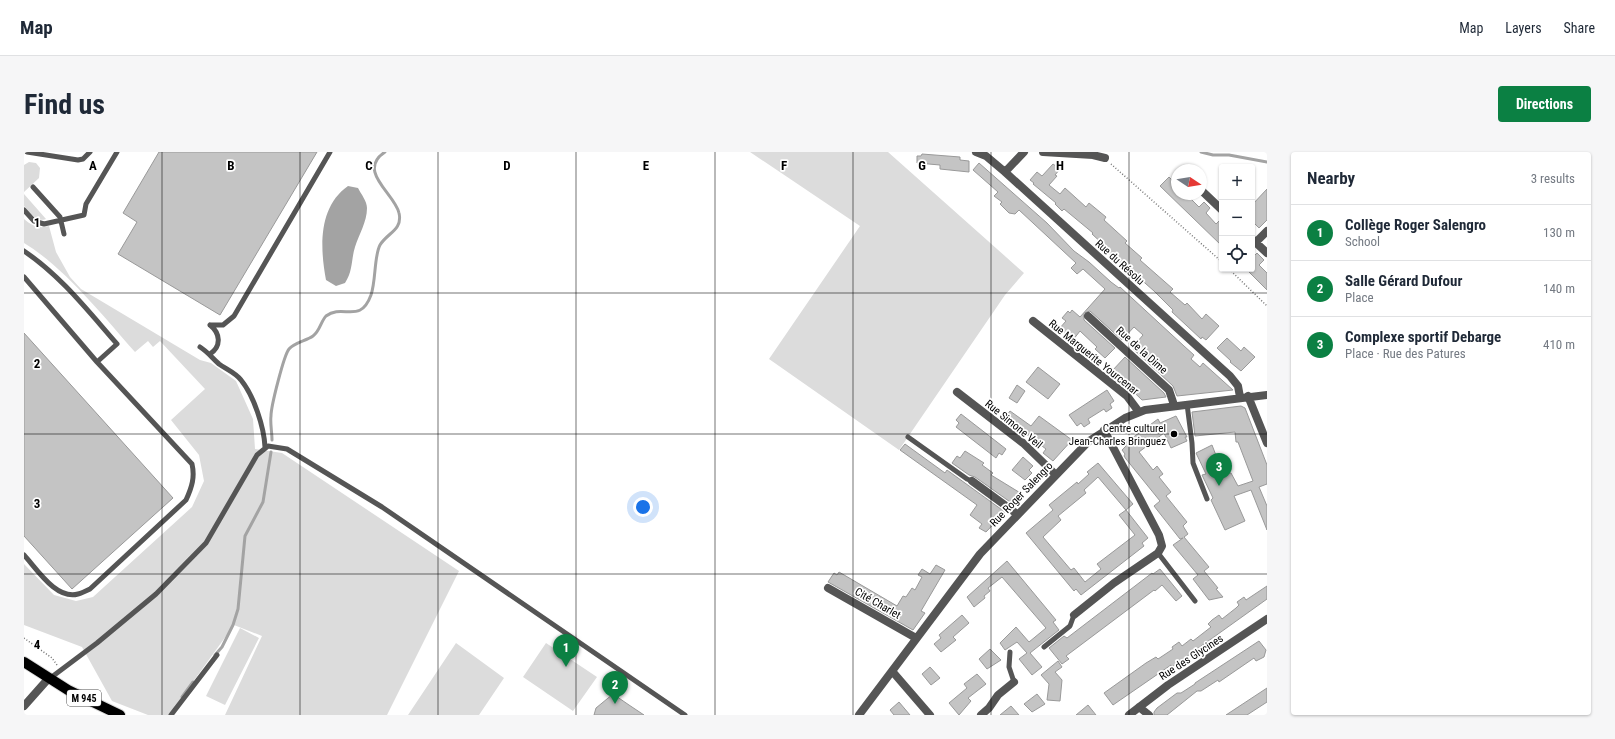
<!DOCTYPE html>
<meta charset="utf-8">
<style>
body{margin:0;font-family:"Roboto Condensed",sans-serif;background:#f6f6f7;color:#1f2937}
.controls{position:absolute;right:12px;top:12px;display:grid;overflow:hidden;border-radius:4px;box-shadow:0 1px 3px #0004}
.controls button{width:36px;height:36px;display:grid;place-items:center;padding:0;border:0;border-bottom:1px solid #e0e1e3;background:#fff;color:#1f2937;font:20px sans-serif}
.compass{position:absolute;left:1147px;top:12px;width:36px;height:36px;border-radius:50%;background:#fff;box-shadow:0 1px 3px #0004;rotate:102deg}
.you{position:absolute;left:619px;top:355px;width:14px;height:14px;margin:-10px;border:3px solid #fff;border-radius:50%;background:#1a73e8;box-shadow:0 0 0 6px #1a73e833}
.badge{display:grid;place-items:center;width:26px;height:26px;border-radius:50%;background:#0b8043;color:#fff;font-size:13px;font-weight:700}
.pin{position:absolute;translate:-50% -33px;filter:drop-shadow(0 1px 2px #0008)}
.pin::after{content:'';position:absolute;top:21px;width:14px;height:12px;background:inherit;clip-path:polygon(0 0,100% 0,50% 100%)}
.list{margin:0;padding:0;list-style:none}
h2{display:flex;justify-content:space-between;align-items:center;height:52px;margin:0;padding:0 16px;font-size:17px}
h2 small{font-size:13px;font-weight:400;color:#747a83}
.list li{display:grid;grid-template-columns:26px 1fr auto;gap:12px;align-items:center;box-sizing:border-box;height:56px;padding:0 16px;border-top:1px solid #e0e1e3}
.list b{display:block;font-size:15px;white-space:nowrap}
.list p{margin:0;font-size:13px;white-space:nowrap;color:#747a83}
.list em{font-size:13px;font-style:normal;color:#747a83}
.icon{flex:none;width:22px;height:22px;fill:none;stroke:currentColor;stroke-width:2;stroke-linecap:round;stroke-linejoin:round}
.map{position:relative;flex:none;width:1243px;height:563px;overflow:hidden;border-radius:4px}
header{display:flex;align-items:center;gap:24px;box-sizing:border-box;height:56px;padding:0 20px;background:#fff;border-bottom:1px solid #e0e1e3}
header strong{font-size:19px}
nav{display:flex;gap:22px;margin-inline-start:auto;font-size:14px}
.intro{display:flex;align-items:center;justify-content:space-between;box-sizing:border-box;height:96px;padding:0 24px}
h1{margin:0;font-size:28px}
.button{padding:10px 18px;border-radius:4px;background:#0b8043;color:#fff;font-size:14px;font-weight:700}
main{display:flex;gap:24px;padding:0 24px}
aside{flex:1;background:#fff;border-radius:4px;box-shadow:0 1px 3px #0004}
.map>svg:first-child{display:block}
.green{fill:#dcdcdc}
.water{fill:#a3a3a3}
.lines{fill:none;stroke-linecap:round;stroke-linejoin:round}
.stream{stroke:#a3a3a3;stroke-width:3}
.building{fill:#c4c4c4;stroke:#999;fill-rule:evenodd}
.primary-casing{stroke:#dbdbdb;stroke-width:12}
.path{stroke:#777;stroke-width:1.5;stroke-dasharray:1 2;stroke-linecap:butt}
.service{stroke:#555;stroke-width:5}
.minor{stroke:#555;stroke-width:8}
.primary{stroke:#000;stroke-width:10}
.grid{fill:none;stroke:#000;stroke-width:1;stroke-opacity:0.55}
.poi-dot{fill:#000;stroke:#fff;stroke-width:1.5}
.labels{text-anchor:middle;stroke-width:3.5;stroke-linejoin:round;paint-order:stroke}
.shield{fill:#fff;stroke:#4c4c4c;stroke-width:1}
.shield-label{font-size:10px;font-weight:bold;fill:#000}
.street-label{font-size:11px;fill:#000;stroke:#fff}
.poi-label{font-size:11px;fill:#000;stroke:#fff;text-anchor:end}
.grid-label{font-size:13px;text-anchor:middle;font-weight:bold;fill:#000;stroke:#fff;stroke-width:3.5;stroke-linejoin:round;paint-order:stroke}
</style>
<header>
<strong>Map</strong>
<nav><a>Map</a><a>Layers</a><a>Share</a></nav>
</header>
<div class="intro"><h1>Find us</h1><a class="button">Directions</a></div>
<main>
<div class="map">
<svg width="1243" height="563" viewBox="0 0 1243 563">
<rect width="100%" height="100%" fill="#fff"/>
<path class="green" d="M726,0h138l136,121 -19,22 -106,155 -130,-91 91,-133z
M5,10l7,1 4,5 -1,10 -15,14v-27z
M0,42l22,25c-10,4 -16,-7 -22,-13z
M0,67c8,7 15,10 25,7l7,26 14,25 11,12 119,71 11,3 25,18 17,38 2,30 27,4 177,118 -72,144h-162l37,-79 -28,-11 -65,90h-21l-36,-14 -30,-54 -58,-22v-61l30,31 22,6 17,-4 99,-90 12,-26 -5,-26 -28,-35 34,-31 -45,-48 -7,6 -5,-6 -13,11c-31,-35 -71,-85 -111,-109z
M216,476l19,10 -34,67 -19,-9z
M432,491l48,35 -25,37h-71z
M522,491l51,34 -24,34 -50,-34z"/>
<path class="water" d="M324,34l10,2c3,6 9,13 9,20 0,14 -8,26 -12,39 -4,13 -2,24 -10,36l-9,3 -10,-6c-6,-32 -8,-73 22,-94z"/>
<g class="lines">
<path class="stream" d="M1177,0l12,3h16l38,7
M248,288c0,-8 -2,-17 -1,-24 0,-10 13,-61 18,-67 6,-7 17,-8 24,-13 7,-5 8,-15 13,-20 17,-13 34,9 45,-21 5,-14 3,-39 9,-50 7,-12 23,-15 19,-32 -4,-19 -43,-42 -14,-61
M191,503l7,-8 11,-22 5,-16 7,-73 18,-34 8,-50
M158,545l11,-15"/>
</g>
<path class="building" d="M135,0h158l-97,163 -102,-61 19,-32 -14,-9z
M898,2l38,3v3l9,1v11l-29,-3v-4l-23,-2v-7h4z
M955,11l68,60 27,28 15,11 22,20 8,6 1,-1 64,59 10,9 -3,4 9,8 3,-4 30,27 -56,6 -4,-10 -41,-38 11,-13 -9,-8 -12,13 -32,-29 -6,2v7l31,28 -10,10 -10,-9 2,-2 -17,-16 -7,9 -14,-11 7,-8 -4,-3 6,-7 2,2 2,-3 8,7 25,-28 -22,-20 -6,5 -6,-6 5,-5 -57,-53 -4,4 -6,-1 -9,-9 2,-2 -8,-6 4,-4 -25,-22z
M1029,12l7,5 -5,6 2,1 -8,9 11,9 5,-6 21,19 3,-4 17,14 -2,3 23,21 -2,2 17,15 -2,2 33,29 -3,3 15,13 2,-2 15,16 4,-5 13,12 -13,14 -4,-3 -1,2 -29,-27 1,-2 -19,-19 -17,-15 -2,2 -24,-25 -1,2 -7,-7 2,-2 -13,-12 1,-1 -29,-24 -2,2 -7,-7 1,-1 -23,-19 1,-1 -4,-3 7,-8 5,4z
M1145,25l8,8v9h9l13,13 5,-5 6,6 -4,5 10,11 6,-6v28l-62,-60z
M1243,37v31l-8,8 -7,-7v-16z
M1233,101l7,7 -5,5 8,8v17l-18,-18 3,-3v-11z
M0,181l149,165 -101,91 -48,-53z
M1203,186l14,13 3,-4 11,10 -14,14 -11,-9 1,-1 -14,-13z
M1101,205l39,36 2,4 -24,3 -30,-29z
M1014,215l22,17 -12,15 -22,-17z
M993,233l8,6 -8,12 -8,-5z
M1083,238l7,11 -4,3 2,4 -6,4 -2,-3 -16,10 2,4 -6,4 -3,-4 -4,3 -8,-11z
M1217,254l4,2 22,57v19l-8,3 8,19v24l-16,-40 -17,6 11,25 -20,9 -14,-30 2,-2 -11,-23 4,-1 -10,-21 16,-8 5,13 4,-1 8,16h2l7,13 15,-5 -15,-39h-2l-1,-10 -40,4 -3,-24z
M986,259l21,15 8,-10 33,24 -19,21 -10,-8 3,-4 -42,-31z
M937,262l45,35 -4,6 -3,-2 -3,5 -40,-31 3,-4 -3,-3z
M1152,264l11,21h-2l2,4 -16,7 -7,-15 -25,19 14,18 4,-4 6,8 -4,3 12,15 -5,4 21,26 -4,4 5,8 -4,3 25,30 -5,4 14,17 -2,1 7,8 -14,3 -16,-21 5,-4 -25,-30 10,-7 -3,1 -26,-33 6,-5 -34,-42 -2,-3 1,-2 -3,-4 4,-4 -2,-2 34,-25 2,4z
M881,292l40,29 2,-3 58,42 -19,20 -7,-4 3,-4 -12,-9 7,-10 -77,-55z
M941,299l19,12 -2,2 11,8 -2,2 31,19 -9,10 -38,-27 -6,-2 -17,-12 5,-7 3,2z
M999,305l10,9 -4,4 3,3 -7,7 -13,-10z
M1074,311l35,41 -7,6 22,28 -6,5 2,3 -63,49 -5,-6 -2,2 -48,-58 27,-23 -4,-5 28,-23 1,2 11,-10 -2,-2zM1074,325l28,33 -7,5 16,20 -38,29 4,5 -16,13 -11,-14 -3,2 -28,-33 18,-17 -3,-4 28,-23 -2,-3z
M983,409l49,59 -3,2 6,8 -29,23 12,14 -10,8 -13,-16 8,-6 -10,-11 -12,8 -5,-7 16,-16 13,15 17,-14 -44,-51 -14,11 2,3 -6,5 1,2 -11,9 -7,-10z
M912,413l9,5 -24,41 4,2 -12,17 -85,-48 6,-9 3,2 2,-3 58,34 6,-10 3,1 6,-9 3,2 7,-13 -4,-2 4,-6 8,5z
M1136,417l22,27 -6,5 -14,-16 -7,6 -1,-1 -88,66 3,3 -7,5 -13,-16 15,-12 3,2 85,-65 1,1z
M1243,434v13l-95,68 -1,-2 -58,40 -9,-12 42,-30 10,-6 2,2 15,-10 -1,-2 7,-5 3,4 9,-7 2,2 18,-14 -3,-3 4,-4 7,-5 3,4 14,-11 3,-3 -2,-3 7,-5 2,3z
M938,463l7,8 -16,14 3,3 -15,12 -7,-8 7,-6 -2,-3z
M1235,489l7,9 -2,7 -8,4 -2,-3 -35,24 -1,-2 -17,11h-4l-30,24h-13v-3l3,-4 20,-15h4l14,-9v-1z
M966,497l11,11 -14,9 -8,-10z
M1034,509l4,6 -7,5 7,8 -2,21 -13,-1 2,-16 -8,-9z
M906,515l10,11 -9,7 -9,-11z
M953,522l9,10 -18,14 3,3 -12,14 -10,-12 18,-15 -3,-4z
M1243,536v14l-20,13h-21z
M589,542l16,11 15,10h-50l2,-7z
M1013,542l8,10 -13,8 -8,-8z
M875,550l11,13h-16l-4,-5z
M1064,553l8,10h-20z
M987,554l8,9h-19z"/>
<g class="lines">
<g class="primary-casing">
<path id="primary" d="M0,510l44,28 52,25"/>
</g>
<path class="path" d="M1087,12l111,98
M1205,117l38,37
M0,486l28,20 5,7"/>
<path class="service" d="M3,0l51,8 5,-1 7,-7
M9,35l27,30 4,17
M0,58l10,11 10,3 40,-9 2,-11 31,-52
M0,99c37,25 64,60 93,93l-20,18
M0,125l73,85 95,102c3,13 0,23 -6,36l-96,89c-4,2 -8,4 -12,5 -22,6 -41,-25 -54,-39
M186,173h13l11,-9 96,-164
M186,173c10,8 12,21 0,29
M176,195c8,5 12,11 19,17 7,5 17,9 22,16 13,16 23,47 24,67
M1163,252l5,39 1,20 14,36
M884,285l59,42 5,2
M1134,401l37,48
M1020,495l26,-21 4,-11
M986,500l-1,15 5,15
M25,527l48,-36 59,-49 50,-51 51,-88 11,-9 19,3 95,58 303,208
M147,563l46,-60"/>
<path class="minor" d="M952,0l10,4 19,16 225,204 8,10 2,11
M1019,0l50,3 12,3
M981,20l19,-20
M1177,38l21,20
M1228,87l15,14
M1232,90l11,-11
M1064,164l81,74 5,15
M1009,169l94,75 12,16
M933,240l66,51 32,31
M1224,244l19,47
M948,329l45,33
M804,436l88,50
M1050,463l40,-32 44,-30 4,-7 -3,-11 -55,-105
M868,519l38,44
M0,554l24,-27
M1115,555l10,8
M835,563l121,-161 109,-113 36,-23 20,-8 122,-15
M957,563l8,-7 9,-13 16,-13
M1105,563l39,-30 99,-66"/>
<use href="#primary" class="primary"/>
</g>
<path class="grid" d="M138,0v563M276,0v563M414,0v563M552,0v563M691,0v563M829,0v563M967,0v563M1105,0v563M0,141h1243M0,282h1243M0,422h1243"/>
<circle class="poi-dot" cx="1150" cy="282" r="4"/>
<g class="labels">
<rect class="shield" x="43" y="538" width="34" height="16" rx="3"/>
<g class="shield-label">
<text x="60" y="550">M 945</text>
</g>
<g class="street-label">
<text transform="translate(1096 110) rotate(42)" y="4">Rue du Résolu</text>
<text transform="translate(1118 198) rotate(42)" y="4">Rue de la Dime</text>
<text transform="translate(1070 205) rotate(39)" y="4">Rue Marguerite Yourcenar</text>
<text transform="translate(990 272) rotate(39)" y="4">Rue Simone Veil</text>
<text transform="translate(997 342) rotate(-46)" y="4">Rue Roger Salengro</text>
<text transform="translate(854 451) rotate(30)" y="4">Cité Charlet</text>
<text transform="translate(1167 505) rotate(-33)" y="4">Rue des Glycines</text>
</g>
<g class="poi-label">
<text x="1142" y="280">Centre culturel<tspan x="1142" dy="13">Jean-Charles Bringuez</tspan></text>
</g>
</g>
<g class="grid-label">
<text x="69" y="18">A</text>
<text x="207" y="18">B</text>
<text x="345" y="18">C</text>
<text x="483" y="18">D</text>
<text x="622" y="18">E</text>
<text x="760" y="18">F</text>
<text x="898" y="18">G</text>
<text x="1036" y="18">H</text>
<text x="13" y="75">1</text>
<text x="13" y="216">2</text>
<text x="13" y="356">3</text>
<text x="13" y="497">4</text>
</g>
</svg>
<div class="controls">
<button>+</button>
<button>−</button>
<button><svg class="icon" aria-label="locate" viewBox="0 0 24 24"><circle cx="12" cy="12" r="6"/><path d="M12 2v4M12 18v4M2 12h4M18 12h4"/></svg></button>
</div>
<svg class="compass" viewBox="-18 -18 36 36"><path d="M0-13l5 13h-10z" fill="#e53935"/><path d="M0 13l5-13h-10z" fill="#747a83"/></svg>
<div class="you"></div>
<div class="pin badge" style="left:542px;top:515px">1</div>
<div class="pin badge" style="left:591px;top:552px">2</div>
<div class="pin badge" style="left:1195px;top:334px">3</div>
</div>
<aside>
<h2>Nearby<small>3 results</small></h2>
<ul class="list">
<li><span class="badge">1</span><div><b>Collège Roger Salengro</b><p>School</p></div><em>130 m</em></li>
<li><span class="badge">2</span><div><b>Salle Gérard Dufour</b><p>Place</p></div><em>140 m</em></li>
<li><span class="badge">3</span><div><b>Complexe sportif Debarge</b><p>Place · Rue des Patures</p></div><em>410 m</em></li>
</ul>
</aside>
</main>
